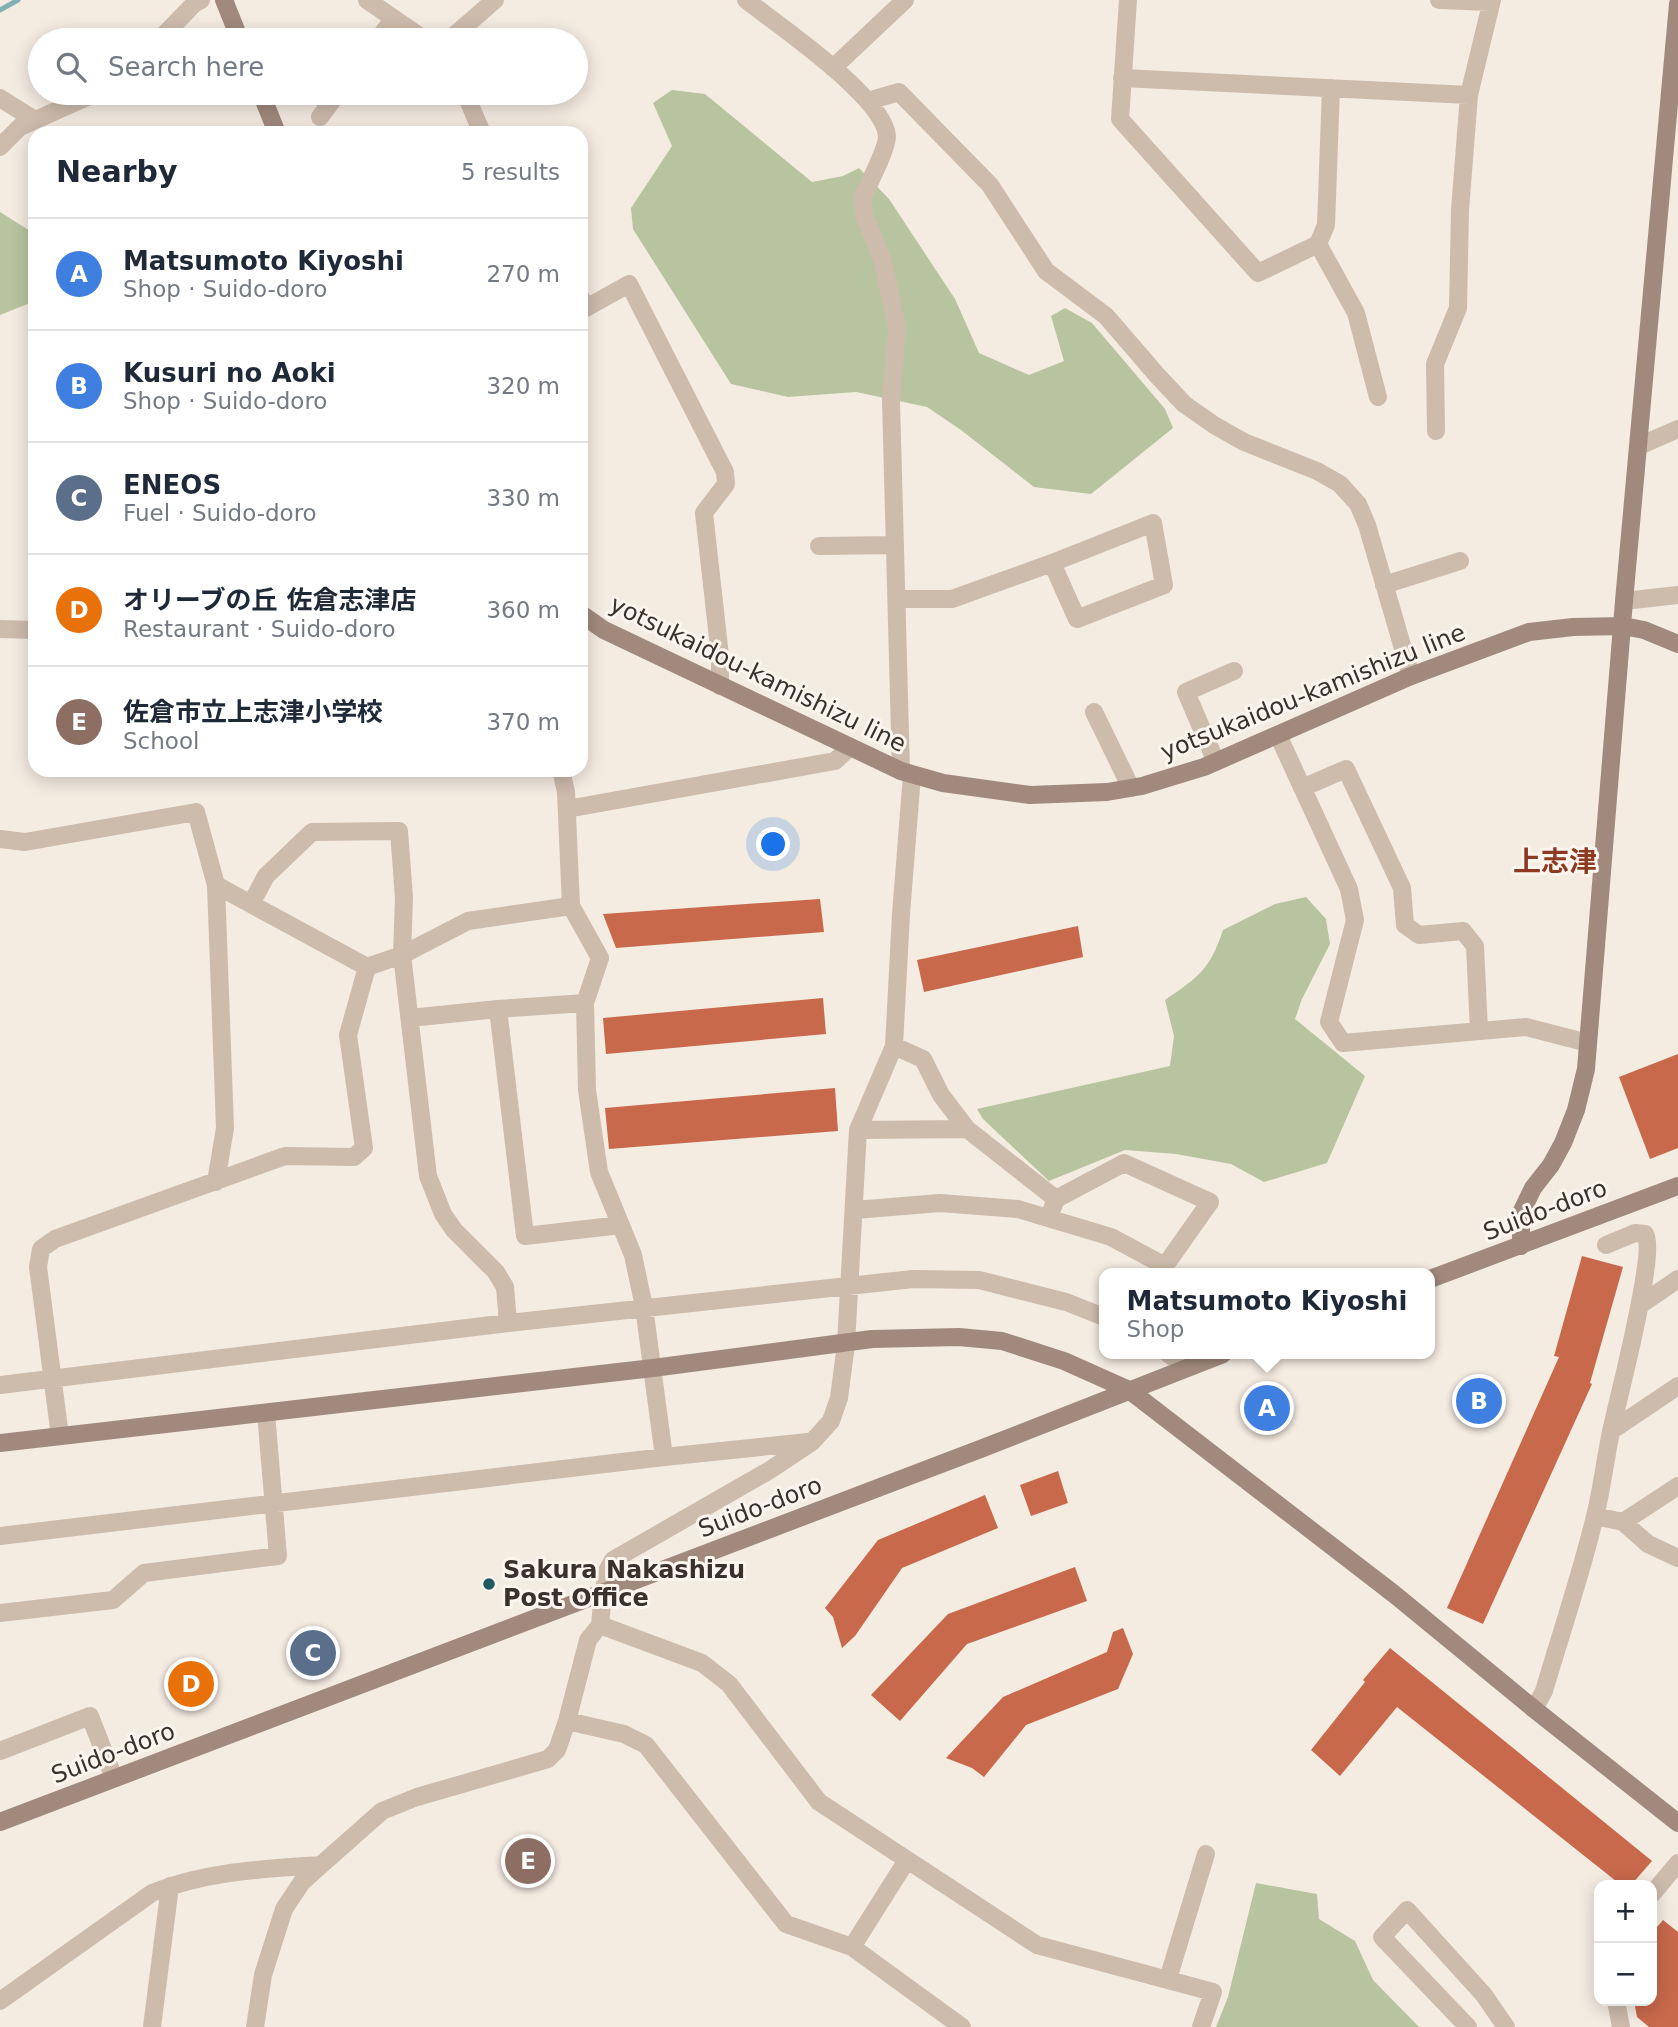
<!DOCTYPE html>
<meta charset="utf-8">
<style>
body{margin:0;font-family:"DejaVu Sans","Noto Sans JP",sans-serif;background:#f2f2f3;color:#1f2937}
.controls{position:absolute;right:21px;bottom:21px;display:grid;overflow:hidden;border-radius:14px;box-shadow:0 4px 18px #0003}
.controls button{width:63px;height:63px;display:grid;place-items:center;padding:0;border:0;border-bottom:2px solid #e0e1e3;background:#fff;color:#1f2937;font:35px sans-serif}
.you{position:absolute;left:774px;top:845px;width:24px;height:24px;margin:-18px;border:5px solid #fff;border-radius:50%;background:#1a73e8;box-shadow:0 0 0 10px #1a73e833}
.badge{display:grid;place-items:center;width:46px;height:46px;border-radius:50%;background:#0f766e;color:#fff;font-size:23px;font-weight:700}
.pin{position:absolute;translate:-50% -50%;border:4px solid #fff;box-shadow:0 2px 7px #0006}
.popup{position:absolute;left:1099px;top:1268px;width:336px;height:91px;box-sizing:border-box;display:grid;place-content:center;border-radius:14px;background:#fff;filter:drop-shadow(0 2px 5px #0005);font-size:23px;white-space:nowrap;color:#747a83}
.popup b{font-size:26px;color:#1f2937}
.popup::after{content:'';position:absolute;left:50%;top:100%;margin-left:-14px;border:14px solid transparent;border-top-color:#fff}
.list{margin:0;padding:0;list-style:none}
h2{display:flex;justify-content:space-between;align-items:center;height:91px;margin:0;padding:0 28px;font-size:30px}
h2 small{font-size:23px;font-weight:400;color:#747a83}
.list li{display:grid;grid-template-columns:46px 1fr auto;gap:21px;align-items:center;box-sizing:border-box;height:112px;padding:0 28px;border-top:2px solid #e0e1e3}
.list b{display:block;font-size:26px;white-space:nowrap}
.list p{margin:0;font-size:23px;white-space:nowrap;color:#747a83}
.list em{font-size:23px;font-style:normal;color:#747a83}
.icon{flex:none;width:38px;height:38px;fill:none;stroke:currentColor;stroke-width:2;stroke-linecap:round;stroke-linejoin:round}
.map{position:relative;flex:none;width:1678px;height:2027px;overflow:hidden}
.search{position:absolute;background:#fff;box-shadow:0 4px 18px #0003;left:28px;top:28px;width:560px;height:77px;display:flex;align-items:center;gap:18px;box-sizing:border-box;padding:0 24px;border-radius:38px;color:#747a83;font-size:26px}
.panel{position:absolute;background:#fff;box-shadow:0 4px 18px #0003;left:28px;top:126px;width:560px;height:651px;border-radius:21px}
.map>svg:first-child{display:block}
.green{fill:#b8c4a0}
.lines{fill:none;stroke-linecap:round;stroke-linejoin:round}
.stream{stroke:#7fb0b2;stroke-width:5}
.building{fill:#c8694b}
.street{stroke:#cdbbac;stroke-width:18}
.secondary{stroke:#a18a7d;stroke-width:18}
.poi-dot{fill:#1f5a5e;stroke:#fbf5ee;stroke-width:2.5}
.labels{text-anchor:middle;stroke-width:6;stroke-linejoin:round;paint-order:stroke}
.street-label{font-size:24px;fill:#3b302b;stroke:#fbf5ee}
.poi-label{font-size:24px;font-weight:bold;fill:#3b302b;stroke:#fbf5ee;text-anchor:start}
.quarter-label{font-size:28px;font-weight:bold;fill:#8c3b22;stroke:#fbf5ee}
</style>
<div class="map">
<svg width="1678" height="2027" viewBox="0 0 1678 2027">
<rect width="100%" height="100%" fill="#f4ebe1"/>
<path class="green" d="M672,90l33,4 107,88 31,-6 16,-8 30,31 66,100 24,54 50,22 35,-14 -13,-45 14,-8 27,15 73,86 8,19 -82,66 -57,-7 -73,-57 -34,-23 -71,-15 -68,5 -57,-13 -98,-155 -2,-21 41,-62 -19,-43z
M0,212l35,22v67l-35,14z
M1306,897l20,22 4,25 -28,55 -7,20 70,57 -38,87 -63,19 -33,-18 -55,-10 -51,-4 -76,31 -66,-62 -6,-10 193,-43 4,-30 -9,-36c34,-23 45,-31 58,-70l52,-26z
M1256,1883l61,11 2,25 36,22 18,39 46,47h-203l12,-30z"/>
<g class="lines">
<path class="stream" d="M0,10l18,-10"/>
</g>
<path class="building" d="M820,899l4,33 -208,16 -13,-34z
M1078,926l5,31 -159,35 -7,-32z
M823,998l3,36 -220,20 -3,-36z
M1678,1054v94l-28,11 -31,-82z
M835,1088l3,43 -229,18 -4,-41z
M1582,1256l41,11 -33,116 2,1 -109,240 -36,-16 112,-251 -5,-1z
M1058,1471l10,32 -37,13 -11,-31z
M985,1495l13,33 -96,40 -47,68 -13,12 -9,-31 -8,-9 53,-68z
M1075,1567l12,34 -120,43 -67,77 -29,-26 77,-81z
M1123,1628l10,26 -15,35 -92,36 -42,52 -12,-9 -26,-10 57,-61 104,-45 6,-20z
M1390,1648l262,213 -21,24h-10l-224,-178 -57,69 -29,-26 54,-68 -2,-2z
M1663,1920l15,12v95h-29l-12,-10 -3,-16h18v-68z"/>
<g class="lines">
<path class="street" d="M367,0l58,40
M746,0c32,25 138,97 141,136 0,13 -18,47 -24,60l1,19 18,44 15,68 -6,74 10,370
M1128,0l-8,119 138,154 60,-29
M1439,0l52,2
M159,40l35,-36 7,-4
M377,40l17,-21
M449,40l46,-40
M833,68l72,-68
M1122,78l347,17
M1331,88l-5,137 -8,19 38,69 22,84
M465,93l17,40
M0,98l35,22
M868,101l31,-9 91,93 56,86 60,45 50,58 28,30 30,21 30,17 73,29 23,13 18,20 9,21 44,151
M320,117l18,-24
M0,147l20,-20 76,-34
M581,298l5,10 43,-24 96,188 1,12 -22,29 16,143v30
M1436,431l-1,-67 23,-56 2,-98 9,-115 23,-95
M1639,446l39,-17
M819,546l76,-1
M1384,585l76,-24
M897,599h55l100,-36 101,-40 11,62 -87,34 -25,-56
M1624,601l54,-6
M0,629l35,1
M1094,712l37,76
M1278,735l71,154 6,31 -26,102 14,21 183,-16 62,16
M1216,762l-30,-70 48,-21
M561,770l5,22 5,114 29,52 -15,45 2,87 12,82 34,83 11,52 20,150
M1302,788l44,-19 56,119 3,37 14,10 44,-4 12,15 4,85
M567,809l268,-48 15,-14
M0,839l25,3 171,-30 20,73 9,243 -9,54
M216,885l151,82
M251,904l15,-28 46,-44 87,-1 5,67 -2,57 26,221 15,38 11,16 42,42 9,15 3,36
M498,1009l27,227 96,-11
M410,1018l88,-9 87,-6
M894,1046l29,13 18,36 26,34 89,70
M858,1130l109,-1
M855,1210l85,-7 78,6 93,28 54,29
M1049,1217l7,-18 68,-36 86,39 -50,71
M1640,1305l38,-26
M1168,1354l20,13
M0,1385l508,-62 405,-44 66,1 87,22 38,15
M1611,1431l67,-45
M60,1436l-22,-169 3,-18 14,-10 230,-83 69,1 10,-9 -16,-113 19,-68 35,-12 66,-34 103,-15
M1595,1516l28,6 55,-36
M1623,1522l25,22 30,14
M0,1536l664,-79 144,-15
M0,1613l113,-13 31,-27 134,-17 -12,-143
M600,1625l102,38 27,21 90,118 218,143 176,47 -12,35
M1534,1709l10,-18c17,-58 37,-116 51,-175 7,-27 10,-56 16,-84 6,-30 46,-179 34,-198l-10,-1 -29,12
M567,1721l57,13 22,11 140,179 66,23 110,80
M0,1751l90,-35 24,62
M1652,1894l26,-31
M852,1947l55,-87
M1168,1979l38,-125
M0,2001l152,-108c54,-22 112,-24 169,-28
M1616,2001l5,26
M152,2027l18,-141
M255,2027l8,-52 21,-66 18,-27 19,-17 61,-54 35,-14 131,-38 9,-9 10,-29 21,-81 12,-15 3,-32 5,-24 5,-9 157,-90 42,-28 19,-21 8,-23 7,-54 12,-214 36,-84 7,-132 11,-139
M1468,2027l-86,-90 25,-27 77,85 22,32"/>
<path class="secondary" d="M224,0l16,40
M261,93l16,40
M581,614l23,16 297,141 42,12 87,12 77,-3 35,-6 62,-19 207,-91 118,-44 44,-5 50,-1 21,4 34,14
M1521,1246v-33l12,-25 18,-23 12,-22 13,-33 10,-41 38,-468 54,-597
M1430,1279l248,-93
M0,1443l653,-75 219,-29 87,-2 43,4 62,20 65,29 265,204 140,115 144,114
M0,1822l983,-374 240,-94"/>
</g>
<circle class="poi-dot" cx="489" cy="1584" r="7"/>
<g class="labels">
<g class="street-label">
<text transform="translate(758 674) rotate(26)" y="8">yotsukaidou-kamishizu line</text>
<text transform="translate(1313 692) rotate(-22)" y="8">yotsukaidou-kamishizu line</text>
<text transform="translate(1545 1210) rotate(-21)" y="8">Suido-doro</text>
<text transform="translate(760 1507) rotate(-21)" y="8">Suido-doro</text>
<text transform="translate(113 1753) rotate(-21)" y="8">Suido-doro</text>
</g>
<g class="poi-label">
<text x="503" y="1578">Sakura Nakashizu<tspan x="503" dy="28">Post Office</tspan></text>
</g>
<g class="quarter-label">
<text x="1555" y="871">上志津</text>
</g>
</g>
</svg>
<div class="controls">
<button>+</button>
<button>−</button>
</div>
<div class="you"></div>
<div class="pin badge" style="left:1267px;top:1408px;background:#3f7fe0">A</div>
<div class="popup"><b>Matsumoto Kiyoshi</b>Shop</div>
<div class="pin badge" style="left:1479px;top:1401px;background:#3f7fe0">B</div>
<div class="pin badge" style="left:313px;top:1653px;background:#5c6f8a">C</div>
<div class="pin badge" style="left:191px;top:1684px;background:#e8710a">D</div>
<div class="pin badge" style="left:528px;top:1861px;background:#8d6e63">E</div>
<div class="search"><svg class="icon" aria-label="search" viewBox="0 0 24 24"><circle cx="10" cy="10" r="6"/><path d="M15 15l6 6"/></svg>Search here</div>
<section class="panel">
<h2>Nearby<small>5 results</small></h2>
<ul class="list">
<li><span class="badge" style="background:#3f7fe0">A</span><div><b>Matsumoto Kiyoshi</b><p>Shop · Suido-doro</p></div><em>270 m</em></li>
<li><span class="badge" style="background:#3f7fe0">B</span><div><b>Kusuri no Aoki</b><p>Shop · Suido-doro</p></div><em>320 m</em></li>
<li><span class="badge" style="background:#5c6f8a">C</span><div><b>ENEOS</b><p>Fuel · Suido-doro</p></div><em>330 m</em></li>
<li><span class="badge" style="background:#e8710a">D</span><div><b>オリーブの丘 佐倉志津店</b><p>Restaurant · Suido-doro</p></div><em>360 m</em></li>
<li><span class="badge" style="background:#8d6e63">E</span><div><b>佐倉市立上志津小学校</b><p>School</p></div><em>370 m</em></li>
</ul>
</section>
</div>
